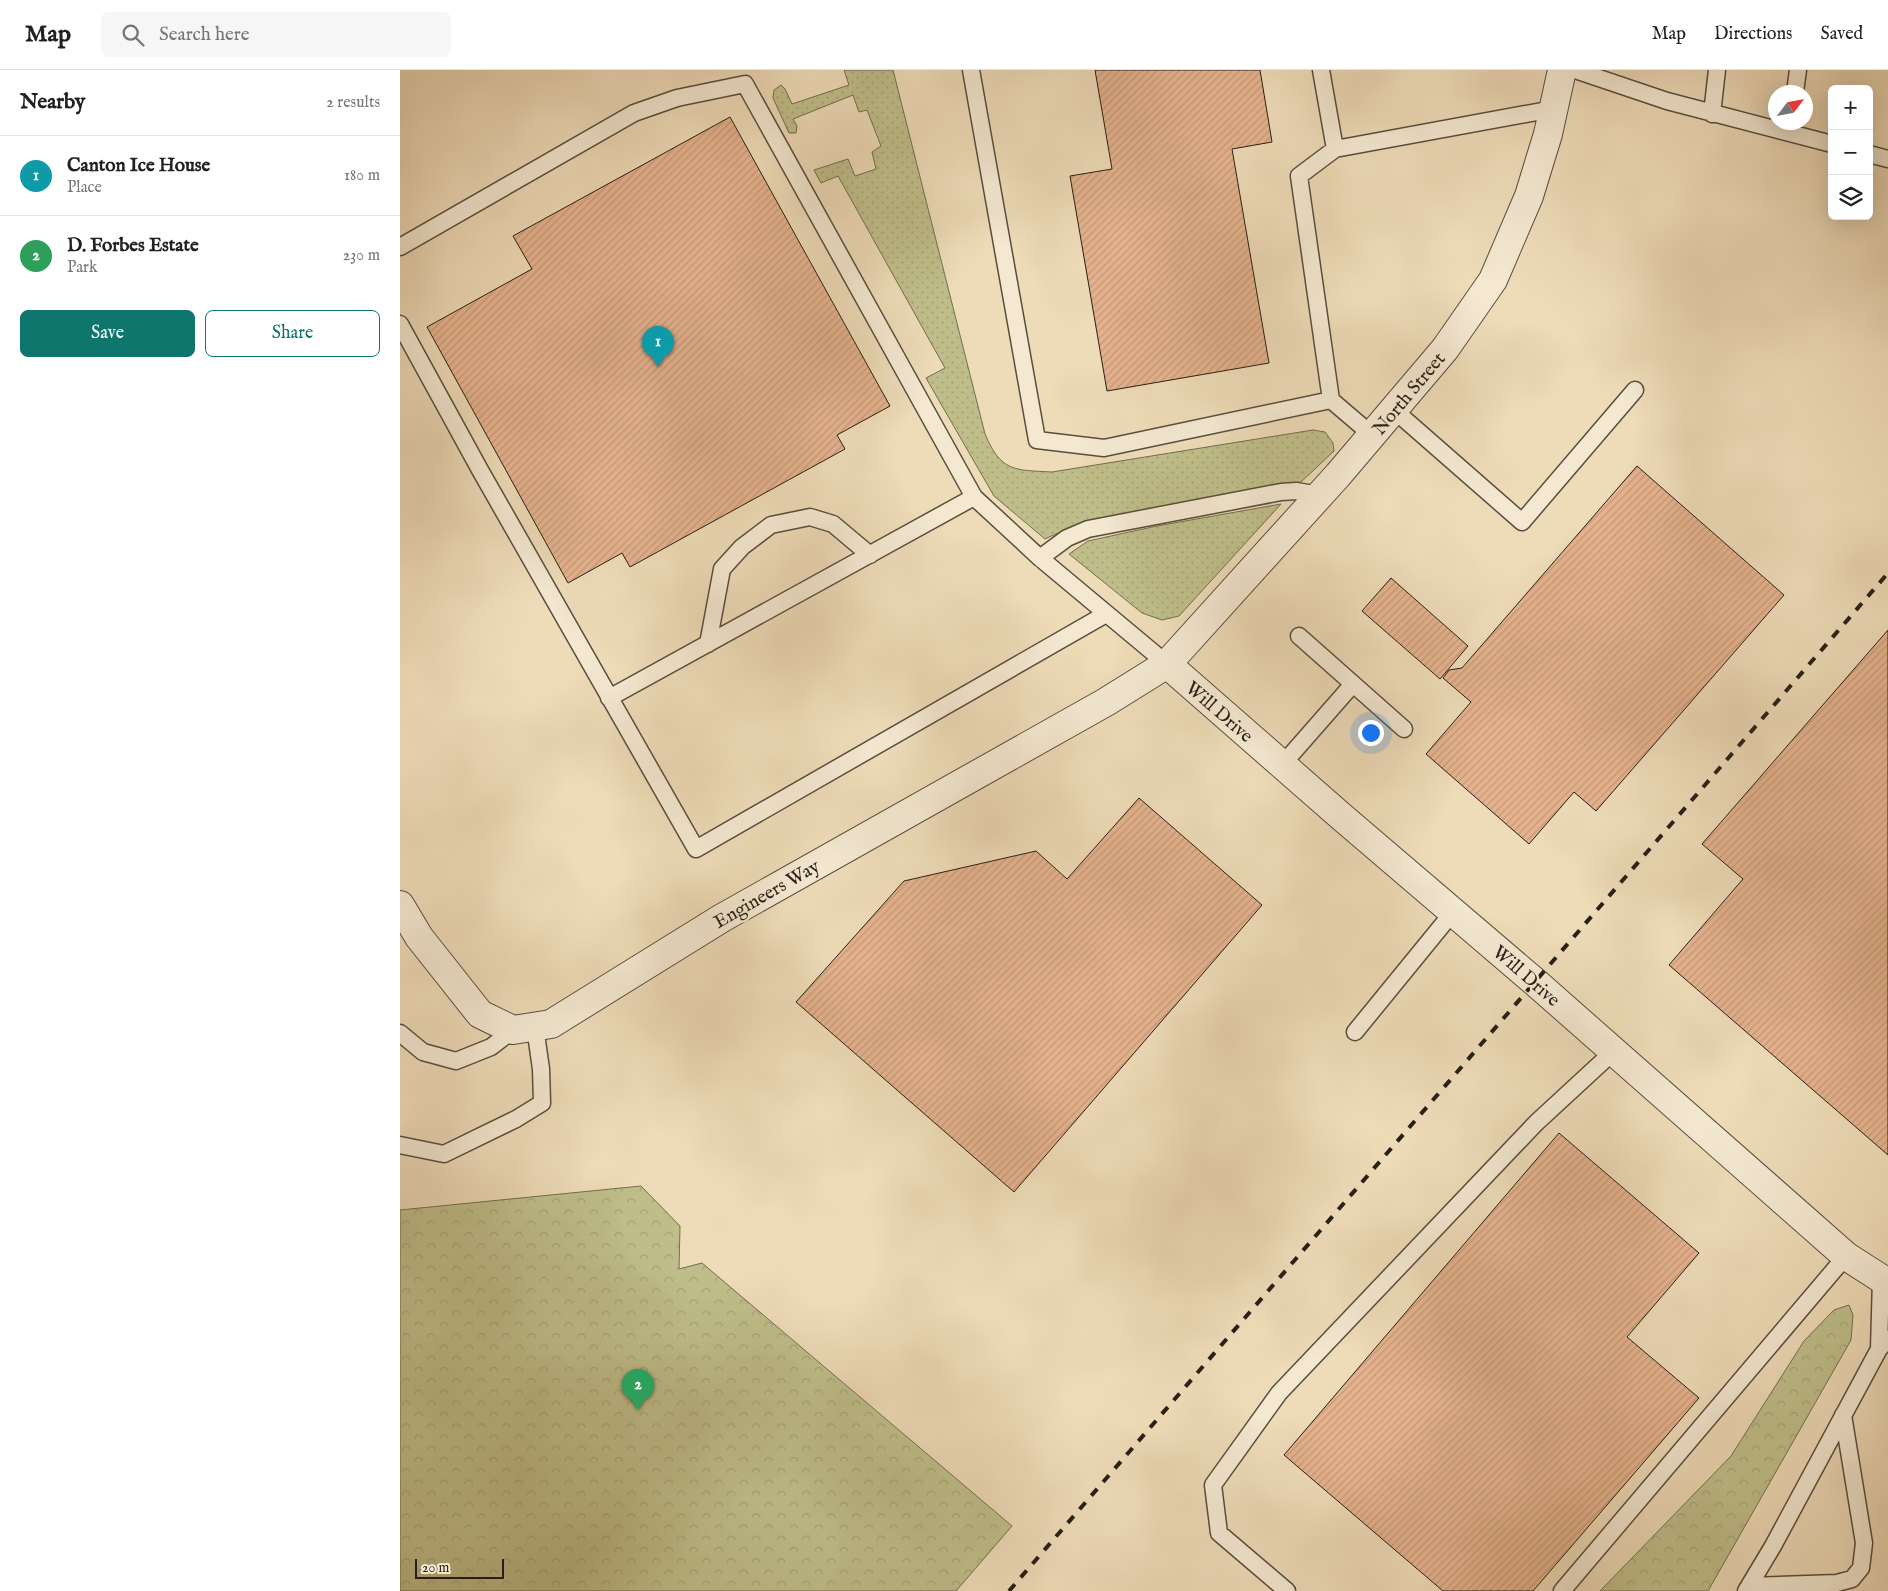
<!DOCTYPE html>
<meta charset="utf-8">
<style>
body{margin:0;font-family:"IM FELL English",serif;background:#f6f6f6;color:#202124}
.controls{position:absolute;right:15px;top:15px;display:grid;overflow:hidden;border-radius:8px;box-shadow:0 5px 20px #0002}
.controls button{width:45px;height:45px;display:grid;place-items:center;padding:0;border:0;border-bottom:1px solid #e0e0e0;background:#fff;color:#202124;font:25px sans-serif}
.compass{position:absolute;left:1368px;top:15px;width:45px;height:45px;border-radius:50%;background:#fff;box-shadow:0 5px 20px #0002;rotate:58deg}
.scale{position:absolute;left:15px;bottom:12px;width:89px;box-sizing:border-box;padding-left:5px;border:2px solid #261f15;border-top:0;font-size:14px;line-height:18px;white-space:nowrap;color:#261f15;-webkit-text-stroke:4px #f4e8d1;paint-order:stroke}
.you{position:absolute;left:970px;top:662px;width:18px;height:18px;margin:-12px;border:4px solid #fff;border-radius:50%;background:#1a73e8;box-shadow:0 0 0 8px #1a73e833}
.badge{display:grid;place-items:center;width:32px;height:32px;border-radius:50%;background:#0f766e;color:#fff;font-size:16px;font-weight:700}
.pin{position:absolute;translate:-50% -41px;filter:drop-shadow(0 1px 2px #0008)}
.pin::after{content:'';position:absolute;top:26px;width:18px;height:15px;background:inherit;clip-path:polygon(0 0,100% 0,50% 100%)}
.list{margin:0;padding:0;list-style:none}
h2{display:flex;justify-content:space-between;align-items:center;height:65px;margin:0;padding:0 20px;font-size:21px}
h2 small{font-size:16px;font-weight:400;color:#757577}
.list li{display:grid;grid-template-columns:32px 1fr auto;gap:15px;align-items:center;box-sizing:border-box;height:80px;padding:0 20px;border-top:1px solid #e0e0e0}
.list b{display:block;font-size:19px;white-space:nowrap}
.list p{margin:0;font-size:16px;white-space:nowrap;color:#757577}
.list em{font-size:16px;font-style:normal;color:#757577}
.actions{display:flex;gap:10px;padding:15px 20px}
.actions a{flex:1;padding:11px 0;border:1px solid #0f766e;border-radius:8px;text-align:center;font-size:18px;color:#0f766e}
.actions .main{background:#0f766e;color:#fff}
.icon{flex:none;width:28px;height:28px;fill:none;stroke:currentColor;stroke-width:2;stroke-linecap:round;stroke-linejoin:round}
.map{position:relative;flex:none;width:1488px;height:1521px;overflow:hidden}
header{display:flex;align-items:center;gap:30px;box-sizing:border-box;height:70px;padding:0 25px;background:#fff;border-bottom:1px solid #e0e0e0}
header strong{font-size:24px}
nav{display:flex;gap:28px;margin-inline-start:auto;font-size:18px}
.search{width:350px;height:45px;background:#f6f6f6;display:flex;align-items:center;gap:12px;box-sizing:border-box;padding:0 18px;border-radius:8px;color:#757577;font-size:19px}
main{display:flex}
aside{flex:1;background:#fff}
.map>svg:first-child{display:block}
.grass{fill:url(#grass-dots);stroke:#726e50}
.forest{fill:url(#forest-crowns);stroke:#726e50}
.building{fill:url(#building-hatch);stroke:#261f15}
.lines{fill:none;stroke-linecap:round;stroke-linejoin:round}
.service-casing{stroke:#584e3e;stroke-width:19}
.minor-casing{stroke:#584e3e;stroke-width:30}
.service{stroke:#f4e8d1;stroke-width:16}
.minor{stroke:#f4e8d1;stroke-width:28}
.rail{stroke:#261f15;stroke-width:4;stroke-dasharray:9 9;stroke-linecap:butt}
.labels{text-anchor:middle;stroke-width:4.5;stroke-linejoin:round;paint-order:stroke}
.street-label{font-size:19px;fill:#261f15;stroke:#f4e8d1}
</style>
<header>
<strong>Map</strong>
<div class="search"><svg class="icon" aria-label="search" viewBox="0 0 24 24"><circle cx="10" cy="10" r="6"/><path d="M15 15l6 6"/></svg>Search here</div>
<nav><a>Map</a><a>Directions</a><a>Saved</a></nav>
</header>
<main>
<aside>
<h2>Nearby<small>2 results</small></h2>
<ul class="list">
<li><span class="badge" style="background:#0f9aa8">1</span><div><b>Canton Ice House</b><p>Place</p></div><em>180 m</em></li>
<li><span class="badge" style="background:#2e9e5b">2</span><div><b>D. Forbes Estate</b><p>Park</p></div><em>230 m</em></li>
</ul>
<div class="actions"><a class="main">Save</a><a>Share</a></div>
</aside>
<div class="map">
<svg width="1488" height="1521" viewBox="0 0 1488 1521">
<defs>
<pattern id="grass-dots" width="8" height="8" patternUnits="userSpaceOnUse" patternTransform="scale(1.25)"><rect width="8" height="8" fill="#bfbe8a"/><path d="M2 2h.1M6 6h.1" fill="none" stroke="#a4a376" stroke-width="1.8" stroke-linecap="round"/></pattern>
<pattern id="forest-crowns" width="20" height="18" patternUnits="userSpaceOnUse" patternTransform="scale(1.25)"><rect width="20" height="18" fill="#bfbe8a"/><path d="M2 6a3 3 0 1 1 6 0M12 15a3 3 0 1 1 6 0" fill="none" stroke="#a4a376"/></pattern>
<pattern id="building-hatch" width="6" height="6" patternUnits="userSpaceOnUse" patternTransform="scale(1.25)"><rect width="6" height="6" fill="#e5b28d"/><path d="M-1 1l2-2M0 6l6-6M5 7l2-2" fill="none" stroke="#c49979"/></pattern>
</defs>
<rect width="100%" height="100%" fill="#eedbb8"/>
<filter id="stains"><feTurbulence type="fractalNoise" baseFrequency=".004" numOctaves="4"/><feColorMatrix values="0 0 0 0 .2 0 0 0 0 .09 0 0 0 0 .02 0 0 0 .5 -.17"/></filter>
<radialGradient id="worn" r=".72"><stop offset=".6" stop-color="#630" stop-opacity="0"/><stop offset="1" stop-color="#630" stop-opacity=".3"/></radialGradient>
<path class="grass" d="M444,0h49l92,364c16,38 29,36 67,38l261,-42 12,2 8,11 1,8 -33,31 -24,2 -158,32 -50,12 -24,11 -51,-43 -68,-118 19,-10 -107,-192 -17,7 -7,-13 34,-11 7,17 21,-7 -4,-17 9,-6 -14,-36 -8,2 -6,-17 -60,24 4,7 -1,7h-7l-16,-35 1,-8 7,-5 4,4 7,15 57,-19z
M881,434l-102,112 -17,4 -20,-7 -73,-59 19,-13 69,-15z"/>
<path class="forest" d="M241,1116l39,40 -1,43 23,-6 310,263 -56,65h-556v-381z
M1449,1235l4,10 -2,25 -143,251h-108l131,-135 73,-115 30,-31z"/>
<path class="building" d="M695,0h165l12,72 -40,7 37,214 -162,28 -37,-215 42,-7z
M330,47l160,289 -53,29 8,14 -215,118 -8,-14 -54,30 -141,-256 105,-58 -19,-33z
M1237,396l147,129 -188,216 -22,-19 -45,52 -103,-90 45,-52 -28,-24 6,-8 13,-2z
M991,508l77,68 -28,33 -78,-68z
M1488,560v525l-219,-190 74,-86 -41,-35z
M739,728l123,107 -248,287 -218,-190 108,-121 132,-30 31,28z
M1159,1063l140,120 -72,84 72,61 -166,193h-90l-159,-136z"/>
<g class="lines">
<g class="service-casing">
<path id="service" d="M571,0l66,370 67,8 227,-48
M921,0l14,79 218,-40
M1175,0l92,31 165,43
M1395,22l3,-22
M1312,44l5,-44
M935,79l-36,27 32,224 41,35
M1469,84l19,5
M0,177l234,-134 43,-15 68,-14 229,413 66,61 127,106
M0,254l80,146 216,379 410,-235
M994,340l128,112 113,-132
M640,488l27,-20 21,-9 193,-37 15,-1 24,4
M899,566l105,93
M308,574l14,-75 20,-22 29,-22 39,-8 23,7 37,31
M209,628l365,-201
M882,695l71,-81
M955,962l98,-120
M0,963l23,19 33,9 35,-14 22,-17
M0,1075l44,9 72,-35 26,-16 -1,-34 -6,-42
M1481,1209l-2,70 9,-10
M1349,1516l88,-3 15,-4 9,-11 3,-25 -21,-128
M887,1521l-68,-58 -6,-48 66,-92 257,-270 78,-72
M1162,1521l284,-335
M1346,1521l27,-45 106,-197"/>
</g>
<g class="minor-casing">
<path id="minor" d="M767,594l176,154 192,164 311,274 42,27
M0,835l19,32 61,77 33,16 38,-6 171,-106 384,-216 61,-38 171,-189 107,-126 48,-69 36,-84 19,-62 14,-64"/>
</g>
<use href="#service" class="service"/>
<use href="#minor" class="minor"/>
<path class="rail" d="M609,1521l879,-1018"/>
</g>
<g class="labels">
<g class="street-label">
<text transform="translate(1008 323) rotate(-50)" y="7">North Street</text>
<text transform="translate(820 641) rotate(41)" y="7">Will Drive</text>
<text transform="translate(366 823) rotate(-30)" y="7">Engineers Way</text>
<text transform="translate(1127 905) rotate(41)" y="7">Will Drive</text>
</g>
</g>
<rect width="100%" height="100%" filter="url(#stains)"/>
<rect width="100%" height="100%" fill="url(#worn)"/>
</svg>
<div class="controls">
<button>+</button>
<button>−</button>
<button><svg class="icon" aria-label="layers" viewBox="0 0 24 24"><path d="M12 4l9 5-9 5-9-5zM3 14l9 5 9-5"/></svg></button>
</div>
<svg class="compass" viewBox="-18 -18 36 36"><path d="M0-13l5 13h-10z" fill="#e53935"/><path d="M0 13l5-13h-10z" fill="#757577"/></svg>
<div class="scale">20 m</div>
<div class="you"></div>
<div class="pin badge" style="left:258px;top:297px;background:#0f9aa8">1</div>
<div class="pin badge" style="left:238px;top:1340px;background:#2e9e5b">2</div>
</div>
</main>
